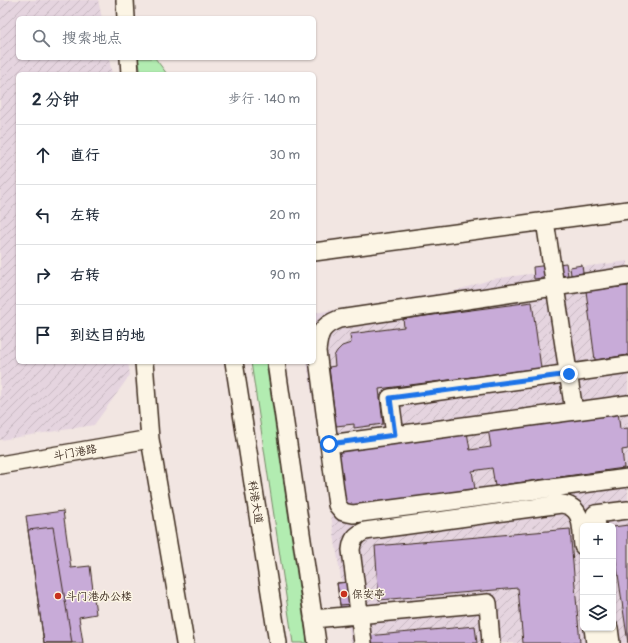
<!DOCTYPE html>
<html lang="zh">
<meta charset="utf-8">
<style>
body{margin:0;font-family:Pangolin,"LXGW WenKai TC",sans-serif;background:#f6f6f7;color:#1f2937}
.controls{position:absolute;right:12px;bottom:12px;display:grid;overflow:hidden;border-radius:6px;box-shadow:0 1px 3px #0004}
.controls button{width:36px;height:36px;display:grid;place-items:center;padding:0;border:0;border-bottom:1px solid #e0e1e3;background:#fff;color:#1f2937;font:20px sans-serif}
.stop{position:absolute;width:12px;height:12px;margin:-9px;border:3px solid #1a73e8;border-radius:50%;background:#fff}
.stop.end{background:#1a73e8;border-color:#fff;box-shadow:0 1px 4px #0008}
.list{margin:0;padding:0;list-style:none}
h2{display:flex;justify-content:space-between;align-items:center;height:52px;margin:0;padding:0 16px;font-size:17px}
h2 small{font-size:13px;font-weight:400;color:#747a83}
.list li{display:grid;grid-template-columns:26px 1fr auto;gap:12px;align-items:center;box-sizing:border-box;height:60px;padding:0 16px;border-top:1px solid #e0e1e3}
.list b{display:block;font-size:15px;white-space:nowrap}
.list em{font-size:13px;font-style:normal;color:#747a83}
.icon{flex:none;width:22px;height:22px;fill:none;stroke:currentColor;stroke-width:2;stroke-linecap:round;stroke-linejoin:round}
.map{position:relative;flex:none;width:628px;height:643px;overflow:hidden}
.search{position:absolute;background:#fff;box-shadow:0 1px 3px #0004;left:16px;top:16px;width:300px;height:44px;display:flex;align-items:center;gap:10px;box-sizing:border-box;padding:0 14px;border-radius:6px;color:#747a83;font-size:15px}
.panel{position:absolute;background:#fff;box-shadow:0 1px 3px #0004;left:16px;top:72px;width:300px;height:292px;border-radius:6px}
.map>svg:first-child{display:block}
.industrial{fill:url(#industrial-furrows);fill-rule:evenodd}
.grass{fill:#b2ecb1;stroke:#768b68}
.building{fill:#c8abd8;stroke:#3b2a1e}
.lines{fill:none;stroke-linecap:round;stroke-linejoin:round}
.minor-casing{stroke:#3b2a1e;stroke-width:20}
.minor{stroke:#fcf5e5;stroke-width:17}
.route{stroke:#1a73e8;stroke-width:5}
.poi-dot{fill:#c8321e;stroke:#fcf5e5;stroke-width:1.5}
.labels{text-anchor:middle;stroke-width:3;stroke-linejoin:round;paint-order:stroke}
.street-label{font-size:11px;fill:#3b2a1e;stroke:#fcf5e5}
.poi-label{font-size:11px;fill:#3b2a1e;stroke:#fcf5e5;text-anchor:start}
</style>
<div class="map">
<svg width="628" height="643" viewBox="0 0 628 643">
<defs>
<pattern id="industrial-furrows" width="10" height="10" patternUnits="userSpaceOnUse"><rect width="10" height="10" fill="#e5d4df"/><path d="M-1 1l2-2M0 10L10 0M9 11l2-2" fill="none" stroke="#c5b6bf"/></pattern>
</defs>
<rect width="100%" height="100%" fill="#f2e6e2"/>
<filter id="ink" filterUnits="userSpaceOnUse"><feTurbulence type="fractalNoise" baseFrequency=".025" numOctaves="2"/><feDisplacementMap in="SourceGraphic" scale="8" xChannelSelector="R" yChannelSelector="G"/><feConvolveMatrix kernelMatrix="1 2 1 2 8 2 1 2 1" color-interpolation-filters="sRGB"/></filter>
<g filter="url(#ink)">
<path class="industrial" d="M0,0h98l4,18h-84v40h91l3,16h-94v288h110l2,13 -36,50 -94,15z
M628,261v382h-277l-44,-281h7v-49l141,-22 37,-12zM583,526h30v102h-30z"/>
<path class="grass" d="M138,58h17l12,16h-26z
M251,362h15l41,281h-14z"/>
<path class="building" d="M566,263l2,12 -34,4 -1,-12z
M582,265l1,8 -12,2 -1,-8z
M628,286v69l-33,5 -9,-69z
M532,302l9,66 -162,21 4,35 -29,4v-4l-18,2 -7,-59 6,-1 -1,-10 3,-5 5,-5 9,-3 -1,-9 54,-7 -1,-8z
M618,411l2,18 8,-1v21l-6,1 2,18 -129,18 -3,-18 -20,3 3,18 -129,17 -8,-56 129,-18 3,18 21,-3 -3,-18z
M63,511l8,57 19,-2 6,48 -17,3 4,26h-39l-18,-127z
M628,525v118l-15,-103v-13z
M53,527l19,116h-28l-16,-113z
M570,529l10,114h-57l-5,-55 -139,12 -4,-54z
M349,582l6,43 -12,2 -6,-44z
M349,582l3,22 -12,1 -3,-22z
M475,626l2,17h-110v-7z"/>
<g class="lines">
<g class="minor-casing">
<path id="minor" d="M125,0l1,18
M129,58l1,16
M545,221l29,190
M314,252l314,-42
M628,276l-289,43c-18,7 -20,14 -22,32l20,154 6,7 10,2 275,-36
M144,362l6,77 35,204
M234,362l44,281
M276,362l41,281
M395,435l-5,-37 238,-33
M329,444l299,-40
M0,465l150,-26
M597,526l-2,-12 33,-4
M313,619l175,-16 3,40
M593,628l2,15
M609,628l2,15
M363,643l-12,-93c1,-10 4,-15 14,-19l196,-27c23,2 20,25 22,42"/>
</g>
<use href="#minor" class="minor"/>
</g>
</g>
<g class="lines" filter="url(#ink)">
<path class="route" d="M329,444l66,-9 -5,-37 179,-24"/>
</g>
<g class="poi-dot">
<circle cx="344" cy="594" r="4"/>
<circle cx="58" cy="596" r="4"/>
</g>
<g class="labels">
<g class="street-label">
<text transform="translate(75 452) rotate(-10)" y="4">斗门港路</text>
<text transform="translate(256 502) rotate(81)" y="4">科港大道</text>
</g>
<g class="poi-label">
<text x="352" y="598">保安亭</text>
<text x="66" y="600">斗门港办公楼</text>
</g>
</g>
</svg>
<div class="controls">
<button>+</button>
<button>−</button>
<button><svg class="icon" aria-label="layers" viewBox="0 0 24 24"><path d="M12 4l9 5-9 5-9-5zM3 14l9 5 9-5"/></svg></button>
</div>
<div class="stop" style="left:329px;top:444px"></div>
<div class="stop end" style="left:569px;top:374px"></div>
<div class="search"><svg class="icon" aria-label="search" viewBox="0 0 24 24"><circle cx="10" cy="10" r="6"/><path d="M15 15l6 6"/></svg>搜索地点</div>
<section class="panel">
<h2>2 分钟<small>步行 · 140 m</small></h2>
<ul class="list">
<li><svg class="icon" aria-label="ahead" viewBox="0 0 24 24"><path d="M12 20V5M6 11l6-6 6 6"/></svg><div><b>直行</b></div><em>30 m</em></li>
<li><svg class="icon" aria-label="left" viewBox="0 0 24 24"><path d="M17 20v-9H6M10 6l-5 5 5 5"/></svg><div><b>左转</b></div><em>20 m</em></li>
<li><svg class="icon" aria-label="right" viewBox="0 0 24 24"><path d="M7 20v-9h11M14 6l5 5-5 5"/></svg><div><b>右转</b></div><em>90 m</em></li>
<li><svg class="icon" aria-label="arrive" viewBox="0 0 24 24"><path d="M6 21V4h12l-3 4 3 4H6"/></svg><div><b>到达目的地</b></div></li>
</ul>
</section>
</div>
